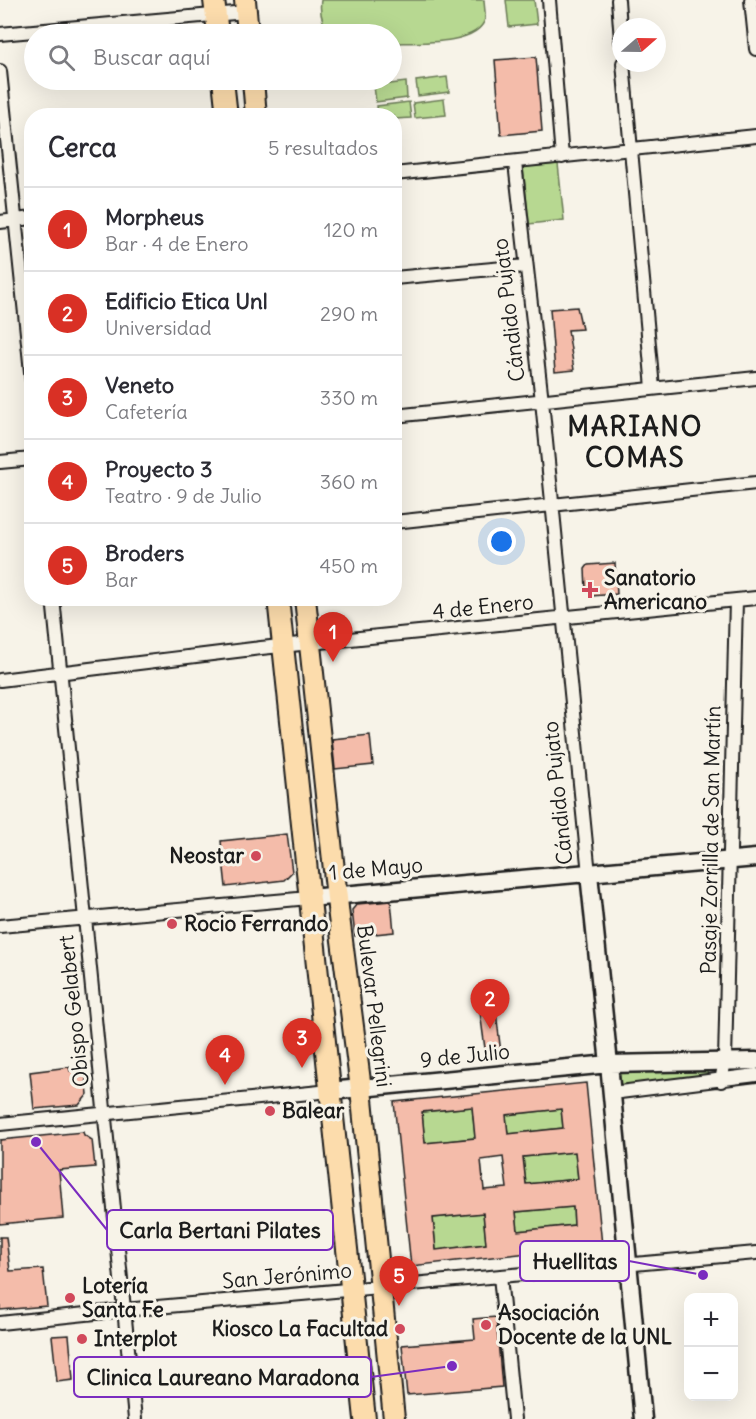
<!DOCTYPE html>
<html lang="es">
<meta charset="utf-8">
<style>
body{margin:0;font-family:Delius,sans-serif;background:#f2f2f3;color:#2b2b33}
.controls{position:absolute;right:18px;bottom:18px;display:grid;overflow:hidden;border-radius:12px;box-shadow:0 6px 24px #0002}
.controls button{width:54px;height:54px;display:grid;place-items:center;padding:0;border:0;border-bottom:2px solid #e1e1e2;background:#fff;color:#2b2b33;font:30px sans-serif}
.compass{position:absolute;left:612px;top:18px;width:54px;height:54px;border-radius:50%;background:#fff;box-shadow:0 6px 24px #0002;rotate:70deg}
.you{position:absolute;left:502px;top:542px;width:21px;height:21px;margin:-15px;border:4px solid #fff;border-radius:50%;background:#1a73e8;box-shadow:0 0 0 9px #1a73e833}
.badge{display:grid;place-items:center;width:39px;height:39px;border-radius:50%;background:#d93025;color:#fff;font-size:20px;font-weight:700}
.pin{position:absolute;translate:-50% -50px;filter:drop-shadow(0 2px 3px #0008)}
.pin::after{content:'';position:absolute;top:32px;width:21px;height:18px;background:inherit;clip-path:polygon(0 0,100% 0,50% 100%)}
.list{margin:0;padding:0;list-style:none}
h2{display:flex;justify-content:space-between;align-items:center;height:78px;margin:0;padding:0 24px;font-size:26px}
h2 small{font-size:20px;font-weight:400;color:#7c7c81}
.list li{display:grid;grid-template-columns:39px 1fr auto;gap:18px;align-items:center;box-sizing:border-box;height:84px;padding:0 24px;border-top:2px solid #e1e1e2}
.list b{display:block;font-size:22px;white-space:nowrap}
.list p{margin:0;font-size:20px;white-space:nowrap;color:#7c7c81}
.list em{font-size:20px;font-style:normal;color:#7c7c81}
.icon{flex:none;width:33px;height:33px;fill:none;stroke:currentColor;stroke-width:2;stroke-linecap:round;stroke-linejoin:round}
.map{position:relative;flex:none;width:756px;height:1419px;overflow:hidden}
.search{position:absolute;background:#fff;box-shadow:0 6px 24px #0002;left:24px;top:24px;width:378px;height:66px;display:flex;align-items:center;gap:15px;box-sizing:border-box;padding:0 21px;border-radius:33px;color:#7c7c81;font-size:22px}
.panel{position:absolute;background:#fff;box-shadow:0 6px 24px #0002;left:24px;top:108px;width:378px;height:498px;border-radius:24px}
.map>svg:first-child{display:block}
.green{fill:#b7d891;stroke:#6a7a56;stroke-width:1.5}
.building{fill:#f4bcaa;stroke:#1c1c1c;stroke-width:1.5;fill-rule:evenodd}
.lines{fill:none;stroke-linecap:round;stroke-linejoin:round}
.street-casing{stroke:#1c1c1c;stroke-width:16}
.secondary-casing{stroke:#1c1c1c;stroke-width:21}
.primary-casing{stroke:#1c1c1c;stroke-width:24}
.street{stroke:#f7f3e8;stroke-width:12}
.secondary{stroke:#f7f3e8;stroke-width:16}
.primary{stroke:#fcdcac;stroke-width:20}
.poi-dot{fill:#d1495b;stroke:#f7f3e8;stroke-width:2}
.labels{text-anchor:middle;stroke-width:6;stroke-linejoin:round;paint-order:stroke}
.street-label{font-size:21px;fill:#1c1c1c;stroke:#f7f3e8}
.poi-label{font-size:21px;font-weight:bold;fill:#1c1c1c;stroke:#f7f3e8;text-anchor:start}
.district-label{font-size:27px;font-weight:bold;letter-spacing:1.5px;fill:#1c1c1c;stroke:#f7f3e8}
.leader{fill:none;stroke:#7b2cbf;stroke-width:2}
.callout-dot{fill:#7b2cbf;stroke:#f7f3e8;stroke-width:2}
.callout{fill:#f7f3e8;stroke:#7b2cbf;stroke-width:2}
.callout-label{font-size:22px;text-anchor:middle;font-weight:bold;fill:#1c1c1c}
</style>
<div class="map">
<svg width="756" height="1419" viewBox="0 0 756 1419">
<rect width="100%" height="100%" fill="#f7f3e8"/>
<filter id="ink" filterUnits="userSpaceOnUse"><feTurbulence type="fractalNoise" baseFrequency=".0167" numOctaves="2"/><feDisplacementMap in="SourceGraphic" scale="12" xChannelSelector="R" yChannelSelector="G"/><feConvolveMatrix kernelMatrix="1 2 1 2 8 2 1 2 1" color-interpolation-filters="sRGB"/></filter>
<g filter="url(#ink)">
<path class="green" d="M321,0h163c0,6 2,14 1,19 -7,27 -71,23 -93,24v-9h-61c-9,-10 -12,-20 -10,-34z
M506,0h28l3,24 -28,3z
M447,77l2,15 -31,4 -2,-15z
M406,82l1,16 -31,4 -2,-16z
M444,99l2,16 -31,3 -2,-15z
M409,102l2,16 -16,1 -1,-3 -16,-1 -1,-9z
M558,164l6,56 -35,4 -6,-57z
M703,1070l4,1 1,7 -92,11 -2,-18z
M472,1107l3,31 -50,5 -3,-31z
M561,1109l2,19 -55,6 -2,-19z
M575,1152l3,27 -52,5 -3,-27z
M573,1207l1,18 -56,6 -2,-19z
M483,1213l3,31 -50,6 -3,-32z"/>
<path class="building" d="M536,57l6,74 -41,4 -6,-75z
M577,307l5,22 -14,1 6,40 -19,2 -5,-63z
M615,563l2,31 -26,2 -1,-9 -4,2 -1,-20 3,-4z
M370,735l3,30 -38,4 -3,-30z
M287,834l5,38 -8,8 -58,7 -5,-46z
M391,901l3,31 -39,4 -3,-26 5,-6z
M479,1004h16l6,49 -15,3z
M69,1067l1,4 15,-2 3,25 -9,11 -45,4 -4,-37z
M586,1083l16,162 -191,21 -17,-164zM472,1107l3,31 -50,5 -3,-31zM561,1109l2,19 -55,6 -2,-19zM575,1152l3,27 -52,5 -3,-27zM503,1157l4,31 -23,2 -3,-30zM573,1207l1,18 -56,6 -2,-19zM483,1213l3,31 -50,6 -3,-32z
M83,1132l1,3 8,5 3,27 -36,3 4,48 -63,6v-84z
M0,1237h6l4,34 33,-2 4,37 -47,4z
M496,1317l6,70 -95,8 -5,-50 73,-6 -2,-20z
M69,1335l4,45 -16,2 -5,-46z"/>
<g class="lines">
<g class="street-casing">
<path id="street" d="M549,0l13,157
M618,0l3,41
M751,0l5,49
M0,34l246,-22
M623,63l30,325
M0,71l32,311
M515,163l27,238 47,473
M394,174l362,-38
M0,222l32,-4
M394,278l132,-12
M394,416l362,-38
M0,462l32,-3
M394,522l362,-39
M53,598l82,821
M0,680l261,-32 495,-50
M0,926l309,-28
M721,1081l4,-20 11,-461
M612,1093l144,-18
M0,1124l330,-33
M500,1276l14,143
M0,1323l124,-13 632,-57"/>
</g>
<g class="secondary-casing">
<path id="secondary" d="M589,874l20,190 34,355
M309,898l447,-40
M330,1091l279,-27 147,-3"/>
</g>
<g class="primary-casing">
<path id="primary" d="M214,0l4,34
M245,0l3,34
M223,80l4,36
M253,80l3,36
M278,598l87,821
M305,598l34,319 22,172 33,330"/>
</g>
<use href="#street" class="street"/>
<use href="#secondary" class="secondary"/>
<use href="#primary" class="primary"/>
</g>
</g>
<g class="poi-dot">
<path d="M587 581h6v6h6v6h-6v6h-6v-6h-6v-6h6z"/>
<circle cx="256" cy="856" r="6"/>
<circle cx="172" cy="924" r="6"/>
<circle cx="270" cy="1111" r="6"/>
<circle cx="70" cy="1298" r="6"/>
<circle cx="486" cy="1325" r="6"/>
<circle cx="400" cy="1329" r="6"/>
<circle cx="82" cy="1339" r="6"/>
</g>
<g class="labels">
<g class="street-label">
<text transform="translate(509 310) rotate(-97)" y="7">Cándido Pujato</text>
<text transform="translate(483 607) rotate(-6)" y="7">4 de Enero</text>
<text transform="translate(558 793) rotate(-96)" y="7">Cándido Pujato</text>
<text transform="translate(711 840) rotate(-89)" y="7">Pasaje Zorrilla de San Martín</text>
<text transform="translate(376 869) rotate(-5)" y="7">1 de Mayo</text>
<text transform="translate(374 1006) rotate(83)" y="7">Bulevar Pellegrini</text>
<text transform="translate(74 1011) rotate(-96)" y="7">Obispo Gelabert</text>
<text transform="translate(465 1056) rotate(-6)" y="7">9 de Julio</text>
<text transform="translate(287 1276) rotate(-5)" y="7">San Jerónimo</text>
</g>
<g class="poi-label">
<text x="604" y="585">Sanatorio<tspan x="604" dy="24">Americano</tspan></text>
<text x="244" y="863" text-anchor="end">Neostar</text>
<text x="184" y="931">Rocio Ferrando</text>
<text x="282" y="1118">Balear</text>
<text x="82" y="1293">Lotería<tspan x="82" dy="24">Santa Fe</tspan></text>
<text x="498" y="1320">Asociación<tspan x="498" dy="24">Docente de la UNL</tspan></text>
<text x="388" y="1336" text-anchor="end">Kiosco La Facultad</text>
<text x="94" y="1346">Interplot</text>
</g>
<g class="district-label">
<text x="635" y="436">MARIANO<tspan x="635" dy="31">COMAS</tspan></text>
</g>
</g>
<path class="leader" d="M36 1142L107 1230M703 1275L629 1261M452 1366L371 1377"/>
<g class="callout-dot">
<circle cx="36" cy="1142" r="6"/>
<circle cx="703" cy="1275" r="6"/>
<circle cx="452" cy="1366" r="6"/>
</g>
<g class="callout">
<rect x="107" y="1210" width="226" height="40" rx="6"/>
<rect x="520" y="1241" width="109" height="40" rx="6"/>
<rect x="74" y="1357" width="297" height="40" rx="6"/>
</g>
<g class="callout-label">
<text x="220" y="1238">Carla Bertani Pilates</text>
<text x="575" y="1269">Huellitas</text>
<text x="223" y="1385">Clinica Laureano Maradona</text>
</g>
</svg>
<div class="controls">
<button>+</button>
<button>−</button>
</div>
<svg class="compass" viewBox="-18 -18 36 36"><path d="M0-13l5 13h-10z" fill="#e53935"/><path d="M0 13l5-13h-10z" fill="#7c7c81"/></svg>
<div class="you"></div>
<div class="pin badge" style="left:333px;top:662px">1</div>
<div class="pin badge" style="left:490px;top:1029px">2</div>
<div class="pin badge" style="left:302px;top:1068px">3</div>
<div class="pin badge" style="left:225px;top:1085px">4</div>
<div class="pin badge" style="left:399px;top:1306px">5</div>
<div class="search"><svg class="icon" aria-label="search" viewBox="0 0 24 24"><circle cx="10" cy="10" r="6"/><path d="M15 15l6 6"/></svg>Buscar aquí</div>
<section class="panel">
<h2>Cerca<small>5 resultados</small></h2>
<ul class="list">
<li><span class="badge">1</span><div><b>Morpheus</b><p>Bar · 4 de Enero</p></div><em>120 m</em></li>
<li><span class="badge">2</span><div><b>Edificio Etica Unl</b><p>Universidad</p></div><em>290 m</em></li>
<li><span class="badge">3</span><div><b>Veneto</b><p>Cafetería</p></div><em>330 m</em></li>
<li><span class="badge">4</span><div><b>Proyecto 3</b><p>Teatro · 9 de Julio</p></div><em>360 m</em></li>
<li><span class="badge">5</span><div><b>Broders</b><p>Bar</p></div><em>450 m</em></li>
</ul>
</section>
</div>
